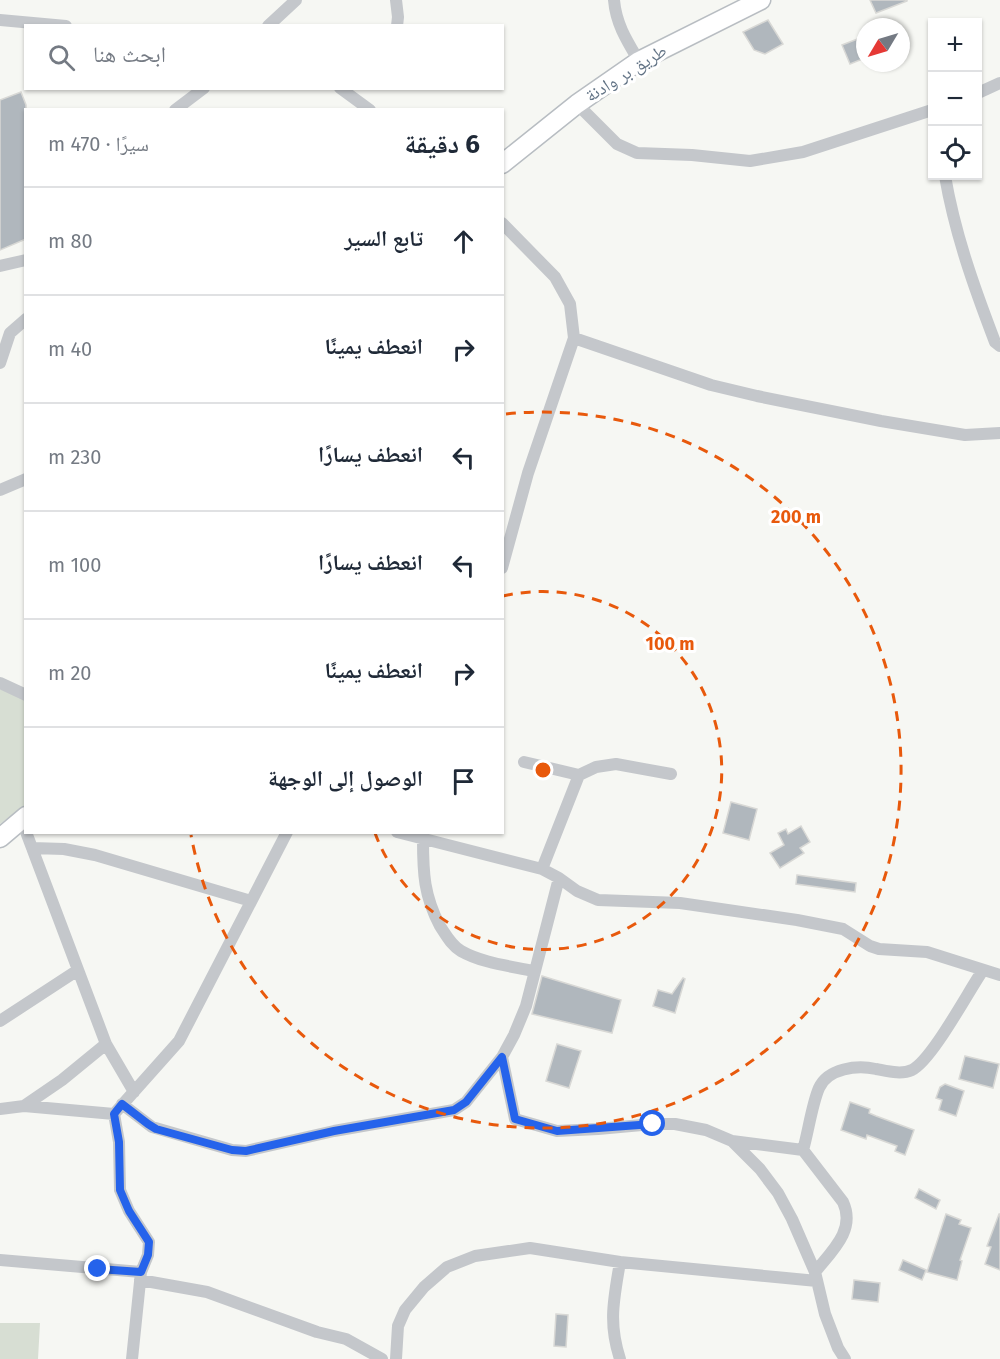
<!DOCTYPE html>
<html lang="ar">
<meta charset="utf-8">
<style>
body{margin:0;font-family:"Fira Sans","Noto Naskh Arabic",sans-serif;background:#f6f6f7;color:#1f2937;direction:rtl}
.controls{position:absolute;right:18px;top:18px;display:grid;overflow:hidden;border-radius:0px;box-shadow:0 2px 4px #0004}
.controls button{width:54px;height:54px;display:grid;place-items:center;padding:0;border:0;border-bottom:2px solid #e0e1e3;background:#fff;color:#1f2937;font:30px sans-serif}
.compass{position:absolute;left:856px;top:18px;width:54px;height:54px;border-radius:50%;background:#fff;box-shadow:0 2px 4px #0004;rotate:232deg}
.stop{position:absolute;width:18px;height:18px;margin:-14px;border:4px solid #2563eb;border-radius:50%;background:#fff}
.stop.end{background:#2563eb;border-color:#fff;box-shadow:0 2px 6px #0008}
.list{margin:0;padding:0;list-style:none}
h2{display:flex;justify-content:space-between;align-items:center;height:78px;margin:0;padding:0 24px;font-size:26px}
h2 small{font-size:20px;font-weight:400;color:#747a83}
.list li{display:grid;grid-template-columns:39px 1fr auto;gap:18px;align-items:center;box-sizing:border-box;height:108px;padding:0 24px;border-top:2px solid #e0e1e3}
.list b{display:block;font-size:22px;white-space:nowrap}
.list em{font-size:20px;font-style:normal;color:#747a83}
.icon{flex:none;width:33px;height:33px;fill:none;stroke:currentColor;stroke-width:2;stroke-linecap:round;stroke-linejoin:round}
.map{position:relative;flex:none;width:1000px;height:1359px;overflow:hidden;direction:ltr}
.search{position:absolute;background:#fff;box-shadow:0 2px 4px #0004;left:24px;top:24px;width:480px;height:66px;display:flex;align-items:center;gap:15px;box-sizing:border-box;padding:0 21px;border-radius:0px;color:#747a83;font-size:22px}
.panel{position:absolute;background:#fff;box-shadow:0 2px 4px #0004;left:24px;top:108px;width:480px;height:726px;border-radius:0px;direction:rtl}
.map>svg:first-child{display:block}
.green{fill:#d7ded3}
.building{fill:#b0b7bd;stroke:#d8d8d5;stroke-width:1.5}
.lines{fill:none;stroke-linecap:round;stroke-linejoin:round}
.secondary-casing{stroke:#b8bdc2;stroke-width:21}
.street{stroke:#c4c7cb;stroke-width:12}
.secondary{stroke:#fff;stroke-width:18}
.route{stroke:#2563eb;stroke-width:8}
.ring{fill:none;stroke:#e8590c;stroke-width:3;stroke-dasharray:10 8}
.labels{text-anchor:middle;stroke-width:6;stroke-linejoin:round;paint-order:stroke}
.street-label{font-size:18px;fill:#637486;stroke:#fff}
.centre{fill:#e8590c;stroke:#fff;stroke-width:3}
.ring-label{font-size:18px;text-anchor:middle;font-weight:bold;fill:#e8590c;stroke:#fff;stroke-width:6;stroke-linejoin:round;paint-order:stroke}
</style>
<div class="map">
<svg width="1000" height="1359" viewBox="0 0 1000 1359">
<rect width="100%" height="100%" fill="#f6f7f3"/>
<path class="green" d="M0,689l26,11 -1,105 -25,19z
M0,1323h40l-2,36h-38z"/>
<path class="building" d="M870,0h37v1l-31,12z
M768,20l15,24 -18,10 -11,-4 -11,-18z
M865,36v22l-15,6 -8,-19z
M21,92l5,13v134l-26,11v-150z
M731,802l26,7 -8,31 -26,-7z
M801,826l9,16 -10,6 4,5 -24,15 -10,-15 14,-8 -6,-12 8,-4 2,5z
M797,875l59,8 -1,9 -59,-8z
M542,976l79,24 -9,33 -80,-19z
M683,978l2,1 -10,34 -22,-7 5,-16 14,4z
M557,1044l24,7 -12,37 -23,-7z
M965,1056l34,8 -6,24 -34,-9z
M945,1084l19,7 -8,25 -17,-6 3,-10 -6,-2 4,-11z
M850,1102l20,7 -1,4 7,3 38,14 -9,25 -10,-4 2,-5 -30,-11 -1,4 -25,-9z
M919,1189l21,11 -4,9 -21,-11z
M946,1214l15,6 -2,4 12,4 -11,32 2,1 -5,19 -30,-8z
M999,1214h1v56l-15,-6 6,-17 -4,-1z
M903,1260l23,10 -4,10 -23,-10z
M854,1280l26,3 -2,19 -26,-3z
M556,1314l12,1 -2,32 -12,-1z"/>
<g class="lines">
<g class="secondary-casing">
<path id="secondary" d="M502,164l75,-60 62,-43 122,-61
M0,838l26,-22"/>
</g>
<path class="street" d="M396,0l2,17 -1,9
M614,0c2,24 13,41 25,61
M0,20l66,6
M268,26l28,-26
M340,88l30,22
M978,93l22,-10
M577,104l40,40 20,9 55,2 58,6 53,-9 129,-42
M175,110l29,-22
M945,176c10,58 29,111 50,166l5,4
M502,223l53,54 15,27 4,34 -46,135 -26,95
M0,266l26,-6
M574,338l137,47 46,11 124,25 84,14 35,-2
M0,363l10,-30 16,-14
M0,490l26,-11
M0,683l26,12
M524,762l55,13
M26,832l80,212 28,48
M397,832l145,37 17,9 18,13 21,9 82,3 117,17 46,9 27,17 9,3 48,3 73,23
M423,840c0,33 1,56 17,86 6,9 11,19 21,25 21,12 49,15 72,20
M32,848l32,1 31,6 156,46
M542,869l37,-94 17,-8 20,-3 55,10
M0,1021l78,-51
M502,1057l13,62 42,12 41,-2 55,-5h22l31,6 26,11 28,28 18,24 14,26 23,53 10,42 13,34 7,11
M122,1104l30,23 80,23 14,1 88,-20 120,-21 12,-8 36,-45 12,-22 12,-29 33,-128
M24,1106l38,-26 44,-36
M0,1109l24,-3 90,8 65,-73 108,-209
M114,1114l5,28 1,48 9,21 20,31 -1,13 -7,17 -9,87
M732,1141l71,9c5,-17 9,-46 16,-62 9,-20 38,-23 57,-19 11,2 25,6 36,1 20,-10 56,-78 71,-100
M803,1150l40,52c13,28 -11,49 -28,70
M0,1260l141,12
M140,1280l67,12 110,40 29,7 36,20
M396,1359l2,-33 7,-16 19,-23 23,-20 28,-11 55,-8 90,14 197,19
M620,1359c-12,-37 -6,-60 0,-97"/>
<use href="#secondary" class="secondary"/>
</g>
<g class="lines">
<path class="route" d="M98,1269l43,3 7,-17 1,-13 -20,-31 -9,-21 -1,-48 -5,-28 8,-10 26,20 8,5 76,21 14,1 88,-20 120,-21 12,-8 36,-45 13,62 42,12 96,-7"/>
</g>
<g class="ring">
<path d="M503 596A179 179 0 1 1 375 833"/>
<path d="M506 414A358 358 0 1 1 191 835"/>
</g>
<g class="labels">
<g class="street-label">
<text transform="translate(626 73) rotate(-32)" y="6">طريق بر وادنة</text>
</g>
</g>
<circle cx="543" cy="770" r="9" class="centre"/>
<g class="ring-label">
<text x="796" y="523">200 m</text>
<text x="670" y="650">100 m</text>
</g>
</svg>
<div class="controls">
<button>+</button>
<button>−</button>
<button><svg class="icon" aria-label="locate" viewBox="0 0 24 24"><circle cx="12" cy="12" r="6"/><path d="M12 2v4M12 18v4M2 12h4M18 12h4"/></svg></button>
</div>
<svg class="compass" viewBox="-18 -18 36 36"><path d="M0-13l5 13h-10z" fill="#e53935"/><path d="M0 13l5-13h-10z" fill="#747a83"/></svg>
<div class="stop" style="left:653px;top:1124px"></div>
<div class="stop end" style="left:98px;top:1269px"></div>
<div class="search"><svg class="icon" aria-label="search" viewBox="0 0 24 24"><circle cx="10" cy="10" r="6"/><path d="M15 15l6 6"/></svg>ابحث هنا</div>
<section class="panel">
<h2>6 دقيقة<small>سيرًا · 470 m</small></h2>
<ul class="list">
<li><svg class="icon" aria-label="ahead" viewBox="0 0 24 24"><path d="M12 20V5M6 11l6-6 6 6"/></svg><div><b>تابع السير</b></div><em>80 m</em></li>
<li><svg class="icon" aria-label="right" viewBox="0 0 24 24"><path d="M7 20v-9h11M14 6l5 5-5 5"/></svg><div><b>انعطف يمينًا</b></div><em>40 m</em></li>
<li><svg class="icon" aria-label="left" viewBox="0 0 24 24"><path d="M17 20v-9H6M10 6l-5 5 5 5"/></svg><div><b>انعطف يسارًا</b></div><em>230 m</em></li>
<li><svg class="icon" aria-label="left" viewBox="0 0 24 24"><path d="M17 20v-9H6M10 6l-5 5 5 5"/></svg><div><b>انعطف يسارًا</b></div><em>100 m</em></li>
<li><svg class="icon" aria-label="right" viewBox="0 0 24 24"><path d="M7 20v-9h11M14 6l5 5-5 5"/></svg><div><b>انعطف يمينًا</b></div><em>20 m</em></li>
<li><svg class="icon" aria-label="arrive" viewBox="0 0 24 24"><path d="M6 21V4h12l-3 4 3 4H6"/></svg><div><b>الوصول إلى الوجهة</b></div></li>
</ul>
</section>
</div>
